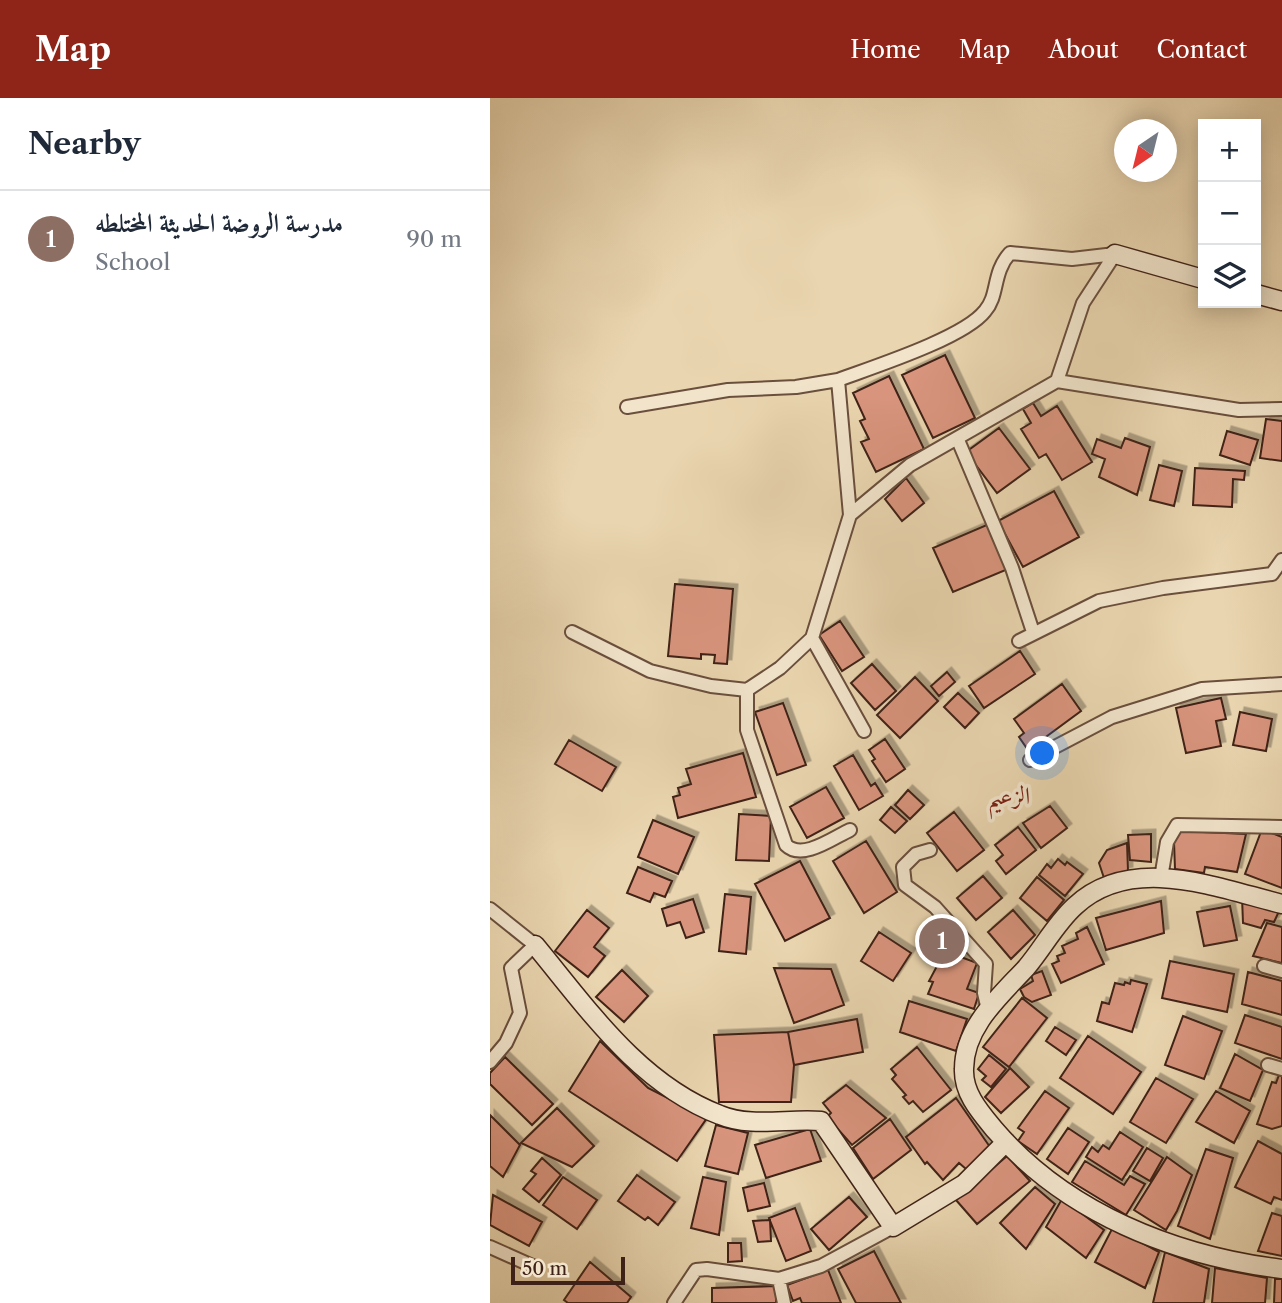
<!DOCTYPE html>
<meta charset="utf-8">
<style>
body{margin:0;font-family:"Libre Caslon Text",Amiri,serif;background:#f6f6f7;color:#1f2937}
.controls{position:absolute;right:21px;top:21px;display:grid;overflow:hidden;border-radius:0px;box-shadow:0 4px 18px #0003}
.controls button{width:63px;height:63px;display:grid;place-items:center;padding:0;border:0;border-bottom:2px solid #e0e1e3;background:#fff;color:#1f2937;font:35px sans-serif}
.compass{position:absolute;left:624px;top:21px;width:63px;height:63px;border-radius:50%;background:#fff;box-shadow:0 4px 18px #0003;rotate:215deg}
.scale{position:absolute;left:21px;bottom:18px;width:114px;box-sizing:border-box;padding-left:7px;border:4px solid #3f2217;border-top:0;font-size:19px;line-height:24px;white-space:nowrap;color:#3f2217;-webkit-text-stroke:5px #f1e4cb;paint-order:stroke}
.you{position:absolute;left:553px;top:656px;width:24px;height:24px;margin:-18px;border:5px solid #fff;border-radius:50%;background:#1a73e8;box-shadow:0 0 0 10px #1a73e833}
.badge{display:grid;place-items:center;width:46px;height:46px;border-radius:50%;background:#8f2418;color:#fff;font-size:23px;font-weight:700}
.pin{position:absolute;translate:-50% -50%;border:4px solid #fff;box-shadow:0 2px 7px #0006}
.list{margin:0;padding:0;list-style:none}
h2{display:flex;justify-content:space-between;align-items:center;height:91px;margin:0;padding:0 28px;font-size:30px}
h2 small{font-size:23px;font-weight:400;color:#747a83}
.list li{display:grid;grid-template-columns:46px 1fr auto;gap:21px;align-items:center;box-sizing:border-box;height:98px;padding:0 28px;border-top:2px solid #e0e1e3}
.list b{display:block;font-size:26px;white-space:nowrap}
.list p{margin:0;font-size:23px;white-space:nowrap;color:#747a83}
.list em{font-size:23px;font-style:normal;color:#747a83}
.icon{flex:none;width:38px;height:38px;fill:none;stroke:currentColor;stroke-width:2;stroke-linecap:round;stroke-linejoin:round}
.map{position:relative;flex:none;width:792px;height:1205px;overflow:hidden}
header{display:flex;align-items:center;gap:42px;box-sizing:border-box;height:98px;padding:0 35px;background:#8f2418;color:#fff}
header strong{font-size:33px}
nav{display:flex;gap:38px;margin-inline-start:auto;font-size:24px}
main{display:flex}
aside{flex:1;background:#fff}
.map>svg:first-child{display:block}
.building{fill:#d8947d;stroke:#3f2217;stroke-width:2;filter:url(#shadow)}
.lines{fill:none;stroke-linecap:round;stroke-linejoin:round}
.street-casing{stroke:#6a4f3d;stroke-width:16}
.secondary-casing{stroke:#3f2217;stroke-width:21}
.street{stroke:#f1e4cb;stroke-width:12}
.secondary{stroke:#f1e4cb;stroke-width:18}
.labels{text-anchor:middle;stroke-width:7;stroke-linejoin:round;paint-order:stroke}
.quarter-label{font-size:24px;fill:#7a1f14;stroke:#f1e4cb}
</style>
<header>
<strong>Map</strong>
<nav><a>Home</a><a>Map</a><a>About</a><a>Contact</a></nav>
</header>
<main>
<aside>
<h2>Nearby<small></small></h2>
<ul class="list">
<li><span class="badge" style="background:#8d6e63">1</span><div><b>مدرسة الروضة الحديثة المختلطه</b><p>School</p></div><em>90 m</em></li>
</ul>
</aside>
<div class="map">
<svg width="792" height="1205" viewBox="0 0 792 1205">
<defs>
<filter id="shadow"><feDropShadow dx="4.5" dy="-4.5" stdDeviation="0" flood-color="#0004"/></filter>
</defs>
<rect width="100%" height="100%" fill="#e9d5af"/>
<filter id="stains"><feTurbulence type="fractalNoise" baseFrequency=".00286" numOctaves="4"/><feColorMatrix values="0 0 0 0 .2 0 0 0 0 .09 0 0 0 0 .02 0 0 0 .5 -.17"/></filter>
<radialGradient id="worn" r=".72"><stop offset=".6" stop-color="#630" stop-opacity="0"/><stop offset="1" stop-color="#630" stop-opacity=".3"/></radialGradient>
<path class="building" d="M455,257l30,63 -42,20 -31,-63z
M399,278l35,73 -48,23 -15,-30 8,-3 -9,-18 5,-2 -12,-26z
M543,305l8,13 16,-10 35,56 -30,18 -16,-26 -7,4 -18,-29 10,-6 -8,-14z
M776,321l16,2v40l-22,-3z
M509,330l31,41 -33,24 -31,-41z
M737,333l31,9 -8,25 -30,-10z
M635,340l25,9 -13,48 -38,-18 6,-18 -13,-5 5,-15 24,9z
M669,367l23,6 -8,35 -24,-6z
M705,370l50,3 -1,9 -11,-1 -1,28 -39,-2z
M416,380l18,25 -22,18 -17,-22z
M564,393l25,46 -56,30 -25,-46z
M499,426l19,45 -55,23 -20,-44z
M185,486l58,5 -6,75 -13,-1 1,-8 -14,-1v5l-33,-3z
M350,523l24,36 -22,14 -23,-36z
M530,553l15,23 -51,34 -15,-22z
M382,566l24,27 -21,19 -24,-27z
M457,574l8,10 -16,14 -8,-10z
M425,579l23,24 -38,37 -23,-23z
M572,586l19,27 -53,39 -9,-13 5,-4 -10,-14z
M468,595l21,20 -14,15 -21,-21z
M731,600l5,21 -10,2 5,25 -35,7 -10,-45z
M293,605l23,62 -29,10 -22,-63z
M750,614l32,7 -6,32 -33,-6z
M395,641l20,30 -19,13 -14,-21 3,-2 -6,-9z
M79,642l47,27 -14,24 -47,-27z
M253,655l13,44 -78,21 -5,-21 7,-2 -2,-7 13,-4 -5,-15z
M363,657l18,31 4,-3 8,13 -24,14 -25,-44z
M336,689l18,31 -37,20 -17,-31z
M418,692l16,15 -14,14 -15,-14z
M560,708l17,22 -26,20 -18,-25z
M401,709l16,14 -12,12 -15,-13z
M464,714l30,38 -27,21 -30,-38z
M249,716l32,2 -2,45 -33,-1z
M163,722l41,17 -16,37 -40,-17z
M528,729l18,23 -30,24 -10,-13 7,-6 -8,-10z
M772,731l20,8v51l-37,-14z
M691,733l65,3 -9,38 -32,-5 -1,6 -29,-4 -1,-27z
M661,736v28l-21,-2 -2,-25z
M376,743l31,51 -33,21 -31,-52z
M637,745l1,28 -24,7 -5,-15 8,-13z
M568,761l7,6 2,-3 16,12 -18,22 -26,-21 8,-11 4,4z
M310,763l30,57 -45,23 -30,-57z
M148,769l34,14 -7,16 -11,-4 -4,9 -23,-9z
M493,778l19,22 -26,22 -19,-22z
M547,779l27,23 -17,21 -27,-23z
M235,796l26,3 -5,57 -27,-3z
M752,799l39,10 -7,15 -9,-2 -4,8 -18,-5z
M203,801l11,33 -18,6 -6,-16 -13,4 -5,-17z
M671,803l3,32 -58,17 -10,-32z
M740,808l7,34 -33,6 -7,-34z
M97,812l22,18 -15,19 11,9 -17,21 -33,-26z
M523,812l22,25 -24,24 -23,-27z
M777,825l15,4v36l-29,-7z
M597,829l17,37 -43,19 -9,-19 7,-3 -2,-5 8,-3 -3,-7 16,-7 -2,-6z
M389,834l32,21 -18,28 -32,-20z
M455,853l32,12 -10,26 12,4 -5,16 -46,-15 5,-12 -4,-1z
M680,863l64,13 -7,38 -65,-14z
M284,870l57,1 13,36 -50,18z
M132,872l26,26 -24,26 -28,-25z
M552,873l9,24 -19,7 -8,-5 -4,-8 13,-8 -2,-6z
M758,874l34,9v34l-40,-11z
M641,882l16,4 -15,48 -35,-11 5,-19 7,2 6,-21 9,2 1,-3 5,2z
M532,900l25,20 -38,49 -26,-20z
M419,903l58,18 -11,32 -56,-19z
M755,917l37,12v32l-47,-16z
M693,918l39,15 -18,48 -39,-14z
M367,921l6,33 -69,13 -6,-33z
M565,929l21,13 -10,15 -20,-14z
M298,934l6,33 -3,37h-72l-5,-67z
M598,938l53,36 -28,42 -53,-36z
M110,943l48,47 59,30 -30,43 -108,-70z
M427,949l34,43 -28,22 -10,-11 -4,3 -6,-7 3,-2 -14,-16 4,-4 -5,-6z
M745,956l28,16 -13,31 -30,-13z
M499,957l17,14 -15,18 -9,-7 4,-4 -8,-7z
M15,959l48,47 -21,21 -42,-41v-11z
M520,970l19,19 -28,26 -16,-16z
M789,977l3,1v50l-10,3 -15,-5 15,-42 4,1z
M666,980l37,21 -27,44 -36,-21z
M356,987l40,33 -34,27 -25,-28 4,-4 -8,-10z
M555,993l24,17 -32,46 -19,-13 6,-9 -6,-4z
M726,993l34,20 -16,32 -38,-21z
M466,1000l34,49 -24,22 -7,-6 -16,17 -16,-18 -2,2 -19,-27z
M67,1010l37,38 -22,21 -51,-24z
M0,1017l30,30 -17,32 -13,-11z
M400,1021l21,31 -38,29 -20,-31z
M226,1027l32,8 -10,41 -33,-8z
M578,1030l21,14 -21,32 -21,-15z
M320,1031l11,32 -55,17 -11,-33z
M630,1034l23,15 -21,33 -36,-23 6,-10 6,5 5,-7 6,4z
M768,1043l24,13v46l-8,-3 -3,7 -36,-17z
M657,1050l16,10 -13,23 -17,-10z
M716,1051l27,9 -23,81 -32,-13z
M517,1058l23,25 -53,43 -21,-24z
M677,1059l25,18 -15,36 -11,19 -32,-20z
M52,1060l19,17 -22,27 -16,-13 13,-15 -5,-3z
M595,1063l39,24 6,-9 15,8 -19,31 -54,-33z
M147,1077l38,27 -17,23 -10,-8 -3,3 -27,-19z
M73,1079l34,23 -20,29 -34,-24z
M213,1079l23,5 -7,53 -28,-7z
M274,1085l6,23 -22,5 -5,-23z
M545,1089l20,17 -29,45 -26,-26z
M3,1097l49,27 -13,24 -39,-21z
M359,1099l18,20 -38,33 -18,-21z
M572,1101l42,31 -18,28 -40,-31z
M305,1110l16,43 -25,10 -17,-43z
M782,1115l10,3v40l-24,-5z
M280,1122l1,21 -13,1 -5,-21z
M623,1129l46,25 -14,36 -50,-26z
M238,1145h13l1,18 -14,1z
M384,1153l27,52h-45l-18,-34z
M675,1154l44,17 -5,34h-51z
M100,1164l41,35 -4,6h-59l-4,-3z
M725,1170l52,10 -2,25h-53z
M338,1172l13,33h-39l-2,-5 -7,3 -6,-16z
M785,1181h7v24h-8z
M286,1188v17h-64v-15z"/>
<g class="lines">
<g class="street-casing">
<path id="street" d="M567,283l26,-78 32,-49
M137,309l101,-17 68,-3 42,-7
M468,342l54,128 21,64
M360,417l-12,-135c35,-13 126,-42 147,-69 14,-16 7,-38 25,-58l62,6 43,-5
M82,534l78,39 61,15 36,4 33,-22 32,-30 38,-123 60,-50 147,-84 182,29 43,-1
M322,540l52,93
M529,543l80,-40 64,-13 109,-14 10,-14
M257,592v40l39,115c16,16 47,-7 64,-15
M540,662l82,-43 90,-28 80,-5
M440,752l-14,4 -13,13 2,18 30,22 51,57 -2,29 4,17
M671,780l6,-36 10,-17 105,2
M0,811l45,36 -24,23 9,45 -14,30 -16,19
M774,868l18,5
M778,967l14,4
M0,1149l47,21
M289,1181l5,24
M184,1205l22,-33 11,-1 72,10 42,-13 72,-39"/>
</g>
<g class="secondary-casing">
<path id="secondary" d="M625,156l88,25
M766,196l26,7
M792,806c-65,-16 -150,-51 -207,2 -19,17 -32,42 -49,62 -26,28 -62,59 -62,101 -1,24 16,43 30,60 72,84 181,127 288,140
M45,847c53,64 104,139 185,170 31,13 69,3 101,6l72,106 71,-43 42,-42"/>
</g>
<use href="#street" class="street"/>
<use href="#secondary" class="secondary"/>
</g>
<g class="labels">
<g class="quarter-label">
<text x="519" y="706">الزعيم</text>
</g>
</g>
<rect width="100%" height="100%" filter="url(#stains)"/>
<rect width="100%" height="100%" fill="url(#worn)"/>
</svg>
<div class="controls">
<button>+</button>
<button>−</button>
<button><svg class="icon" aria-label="layers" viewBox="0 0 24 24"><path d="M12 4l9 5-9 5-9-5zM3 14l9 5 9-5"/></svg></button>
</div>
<svg class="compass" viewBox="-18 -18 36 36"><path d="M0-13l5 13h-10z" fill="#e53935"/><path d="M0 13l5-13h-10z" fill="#747a83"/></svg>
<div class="scale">50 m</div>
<div class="you"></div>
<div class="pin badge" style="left:452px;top:843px;background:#8d6e63">1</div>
</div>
</main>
